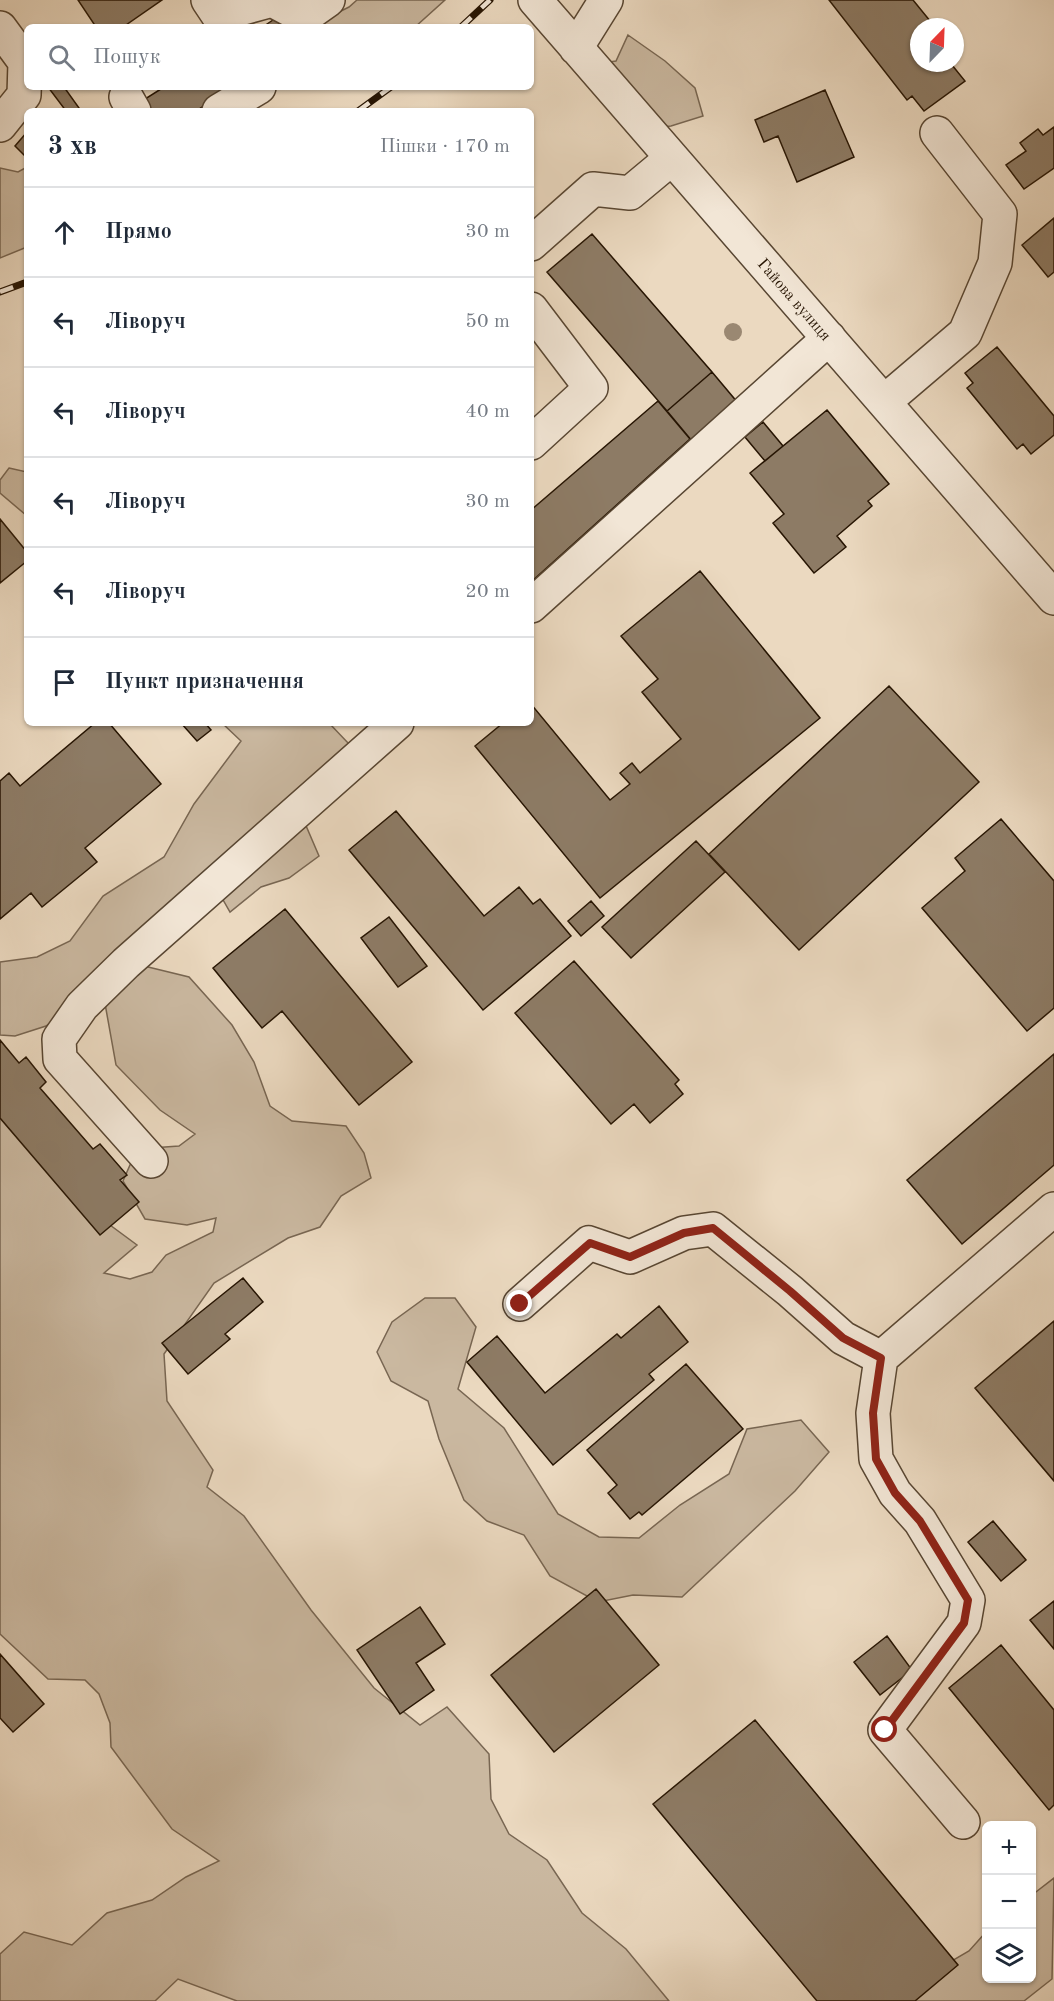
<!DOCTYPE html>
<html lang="uk">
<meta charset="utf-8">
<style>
body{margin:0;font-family:"Old Standard TT",serif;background:#f2f2f3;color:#1f2937}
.controls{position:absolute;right:18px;bottom:18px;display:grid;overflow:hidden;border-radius:9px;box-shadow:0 2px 4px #0004}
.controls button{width:54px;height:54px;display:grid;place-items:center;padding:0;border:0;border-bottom:2px solid #e0e1e3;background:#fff;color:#1f2937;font:30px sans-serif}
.compass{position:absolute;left:910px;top:18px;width:54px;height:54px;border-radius:50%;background:#fff;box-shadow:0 2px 4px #0004;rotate:23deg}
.stop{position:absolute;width:18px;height:18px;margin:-14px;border:4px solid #8f2418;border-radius:50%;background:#fff}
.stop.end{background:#8f2418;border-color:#fff;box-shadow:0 2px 6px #0008}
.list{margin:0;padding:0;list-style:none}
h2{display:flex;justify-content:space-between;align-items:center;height:78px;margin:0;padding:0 24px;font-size:26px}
h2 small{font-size:20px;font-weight:400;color:#747a83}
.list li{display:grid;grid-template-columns:39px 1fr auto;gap:18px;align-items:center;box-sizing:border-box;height:90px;padding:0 24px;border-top:2px solid #e0e1e3}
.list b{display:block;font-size:22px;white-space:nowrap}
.list em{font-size:20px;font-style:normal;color:#747a83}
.icon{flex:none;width:33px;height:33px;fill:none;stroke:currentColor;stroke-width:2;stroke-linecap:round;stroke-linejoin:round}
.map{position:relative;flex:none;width:1054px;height:2001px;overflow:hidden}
.search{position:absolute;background:#fff;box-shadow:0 2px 4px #0004;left:24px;top:24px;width:510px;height:66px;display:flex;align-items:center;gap:15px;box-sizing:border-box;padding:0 21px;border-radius:9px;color:#747a83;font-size:22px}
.panel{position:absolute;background:#fff;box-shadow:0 2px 4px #0004;left:24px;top:108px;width:510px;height:618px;border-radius:9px}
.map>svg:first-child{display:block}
.green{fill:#cab8a0;stroke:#786652;stroke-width:1.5}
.building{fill:#8d7b65;stroke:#271503;stroke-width:1.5}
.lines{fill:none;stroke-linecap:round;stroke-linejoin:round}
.minor-casing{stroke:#584632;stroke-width:36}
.minor{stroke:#f2e6d6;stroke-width:33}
.rail-casing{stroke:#271503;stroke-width:7}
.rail{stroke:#f2e6d6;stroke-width:4.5;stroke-dasharray:14;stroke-linecap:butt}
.tree{fill:#9a8872}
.route{stroke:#8f2418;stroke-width:8}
.labels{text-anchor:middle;stroke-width:4.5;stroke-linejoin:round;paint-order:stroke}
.street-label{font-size:16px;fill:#271503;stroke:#f2e6d6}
</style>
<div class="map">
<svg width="1054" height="2001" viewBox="0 0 1054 2001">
<rect width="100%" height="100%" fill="#ebd9c0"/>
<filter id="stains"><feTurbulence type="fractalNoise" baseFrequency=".00333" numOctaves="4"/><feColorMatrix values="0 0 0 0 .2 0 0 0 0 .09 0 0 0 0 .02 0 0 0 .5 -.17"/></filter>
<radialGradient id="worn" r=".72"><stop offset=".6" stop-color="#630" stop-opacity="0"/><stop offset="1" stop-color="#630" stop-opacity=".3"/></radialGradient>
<path class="green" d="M357,0h88l-30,27h-106l40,-20z
M628,35l37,26 30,27 8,28 -32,10 -25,3 -44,-66 14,-2z
M27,167v80l-27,11v-90l18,4z
M9,468l18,4v44l-27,-23v-13z
M222,723h107l20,21 -51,63 21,49 -30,22 -28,9 -31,25 -20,-35 -86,90 -78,59 -31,10 -15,-1v-73l37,-5 33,-16 33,-45 61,-39 30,-53 47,-63z
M144,966l45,11 43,48 22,37 16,44 22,15 54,5 18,27 7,25 -30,18 -21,31 -32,11 -74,45 -50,71 3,47 46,69 -6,17 37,29 67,94 63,78 46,37 27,-18 42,47 2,45 18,35 38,26 35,53 44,36 43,52h-432l-59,-22 -23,22h-155v-47l24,-22 48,13 35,-32 45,-13 34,-23 33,-16 -47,-32 -61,-82 -1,-24 -11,-29 -14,-14 -37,-1 -48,-45v-537l87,111 50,37 -33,28 26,6 22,-7 14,-17 47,-23 3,-14 -29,7 -42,-6 -22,-38 14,-32 42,-3 16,-12 -35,-24 -44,-45 -12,-67z
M425,1298h30l21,29 -18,62 46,39 54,86 41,23 40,1 41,-33 49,-31 18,-45 54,-9 28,32 -34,39 -113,106 -49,-2 -35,7 -48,-26 -26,-41 -37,-14 -23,-21 -25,-61 -11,-38 -37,-20 -14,-29 15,-30z
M1054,1878l-2,101 -28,22h-128l6,-11 67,-39 17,-19v46h46v-83z"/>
<path class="building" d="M78,0h84l-39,27h-27z
M829,0h84l22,27h-16v36h35l-2,2 13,16 -41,30 -12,-15 -5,4z
M276,18l5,9h-16l-1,-1z
M48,87h16l15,21 -13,3z
M164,87h71l-39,24h-44l-7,-12z
M825,90l29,67 -57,25 -19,-46 -14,6 -9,-22z
M1054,127v41l-30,21 -18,-24 20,-14 -6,-8 18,-14 5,6z
M27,132v26l-12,-12z
M1054,218v54l-6,5 -26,-32z
M592,234l120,138 -45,39 -120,-139z
M997,347l57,69v19l-23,19 -8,-10 -6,5 -50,-61 6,-5 -8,-10z
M712,372l26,31 -46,38 -25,-30z
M658,401l32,38 -159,143v-72z
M827,410l62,74 -21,17 4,5 -35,30 9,11 -32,26 -41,-50 11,-9 -34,-41z
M763,422l20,24 -18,15 -20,-24z
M0,519l27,33v9l-27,22z
M700,571l120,147 -220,180 -125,-152 28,-23h28v-19l79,96 20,-16 -10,-11 12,-10 8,10 41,-34 -39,-47 16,-13 -37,-43z
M889,686l90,96 -180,168 -90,-96z
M95,723h14l52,61 -76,64 12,14 -55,45 -11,-14 -31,26v-138l9,-8 11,13z
M181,723h24l6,7 -14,11z
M396,811l88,105 35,-29 14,17 7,-5 31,37 -88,74 -134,-160z
M1001,819l53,62v127l-27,23 -105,-123 43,-37 -10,-13z
M696,841l29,31 -94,86 -29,-31z
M591,901l13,15 -23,20 -13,-15z
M285,909l127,153 -53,43 -77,-94 -20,17 -49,-60z
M389,917l38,49 -29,21 -37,-49z
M574,961l105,119 -4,4 8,10 -33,29 -16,-19 -23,20 -96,-111z
M0,1040l19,23 7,-6 20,25 -6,6 53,61 7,-5 27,31 -7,5 19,22 -39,33 -100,-117z
M1054,1054v111l-92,79 -55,-64z
M243,1278l20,24 -38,32 5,5 -42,35 -26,-31z
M659,1306l29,36 -39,32 5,6 -101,85 -86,-103 30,-26 48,57 72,-59 4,4z
M1054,1321v160l-79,-93z
M686,1364l57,65 -101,86 -3,-3 -9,7 -22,-26 9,-8 -30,-35z
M993,1521l33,39 -25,21 -33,-39z
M596,1589l63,76 -105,87 -63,-77z
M1054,1601v48l-24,-29z
M420,1607l25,37 -29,19 18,27 -34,24 -43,-64z
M887,1636l25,34 -32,25 -26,-33z
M1001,1645l53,65v95l-5,5 -100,-122z
M0,1654l44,50 -31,28 -13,-14z
M755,1720l203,245 -43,36h-98l-164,-197z"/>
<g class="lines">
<g class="minor-casing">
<path id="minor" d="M208,0l10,15 54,-15 32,17 24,-17
M535,0l519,598
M0,28l25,34 -1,33 -24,30
M576,48l30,-48
M126,97l8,14
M219,111l40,-24
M531,244l62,-55 37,4 42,-35
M531,309l60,79 -60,55
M884,402l81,-69 30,-70 5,-49 -63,-81
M531,606l298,-268
M151,1161l-91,-102 -1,-20 23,-33 44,-43 271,-240
M520,1304l69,-61 41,14 54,-24 29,-4 77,62 53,47 38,20 173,-149
M881,1358l-8,55 3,46 19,34 25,28 48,79 -4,23 -79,107 78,92"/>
</g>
<use href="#minor" class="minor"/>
<g class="rail-casing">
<path id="rail" d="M461,27l29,-27
M358,111l33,-24
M0,292l27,-10"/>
</g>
<use href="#rail" class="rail"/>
</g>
<circle class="tree" cx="733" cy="332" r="9"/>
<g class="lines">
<path class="route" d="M520,1304l70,-61 40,14 54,-24 29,-5 77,63 53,47 38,20 -8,55 3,46 19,34 25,28 48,79 -4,23 -79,107"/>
</g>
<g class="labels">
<g class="street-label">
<text transform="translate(795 299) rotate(49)" y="6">Гайова вулиця</text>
</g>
</g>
<rect width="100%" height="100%" filter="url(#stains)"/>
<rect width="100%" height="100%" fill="url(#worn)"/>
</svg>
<div class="controls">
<button>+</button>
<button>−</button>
<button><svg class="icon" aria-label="layers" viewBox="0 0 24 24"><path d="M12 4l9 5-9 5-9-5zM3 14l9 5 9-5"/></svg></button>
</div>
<svg class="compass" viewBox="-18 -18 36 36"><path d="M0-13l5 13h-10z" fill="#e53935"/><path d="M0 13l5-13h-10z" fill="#747a83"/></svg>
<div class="stop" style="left:885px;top:1730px"></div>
<div class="stop end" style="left:520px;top:1304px"></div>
<div class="search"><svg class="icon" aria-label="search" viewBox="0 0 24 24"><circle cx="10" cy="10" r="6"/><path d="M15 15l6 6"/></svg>Пошук</div>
<section class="panel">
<h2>3 хв<small>Пішки · 170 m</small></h2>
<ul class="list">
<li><svg class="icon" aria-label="ahead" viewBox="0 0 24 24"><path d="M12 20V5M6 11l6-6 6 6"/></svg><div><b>Прямо</b></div><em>30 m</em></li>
<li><svg class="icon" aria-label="left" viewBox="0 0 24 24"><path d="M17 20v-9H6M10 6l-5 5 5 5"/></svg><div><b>Ліворуч</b></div><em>50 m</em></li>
<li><svg class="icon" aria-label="left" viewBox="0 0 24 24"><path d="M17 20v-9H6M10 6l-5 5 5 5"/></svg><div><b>Ліворуч</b></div><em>40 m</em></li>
<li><svg class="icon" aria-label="left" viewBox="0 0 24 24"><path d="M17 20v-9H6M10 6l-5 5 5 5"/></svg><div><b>Ліворуч</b></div><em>30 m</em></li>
<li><svg class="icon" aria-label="left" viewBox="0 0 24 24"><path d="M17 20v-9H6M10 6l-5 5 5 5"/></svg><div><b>Ліворуч</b></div><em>20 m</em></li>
<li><svg class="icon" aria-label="arrive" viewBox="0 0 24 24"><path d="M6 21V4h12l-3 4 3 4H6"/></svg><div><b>Пункт призначення</b></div></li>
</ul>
</section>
</div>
